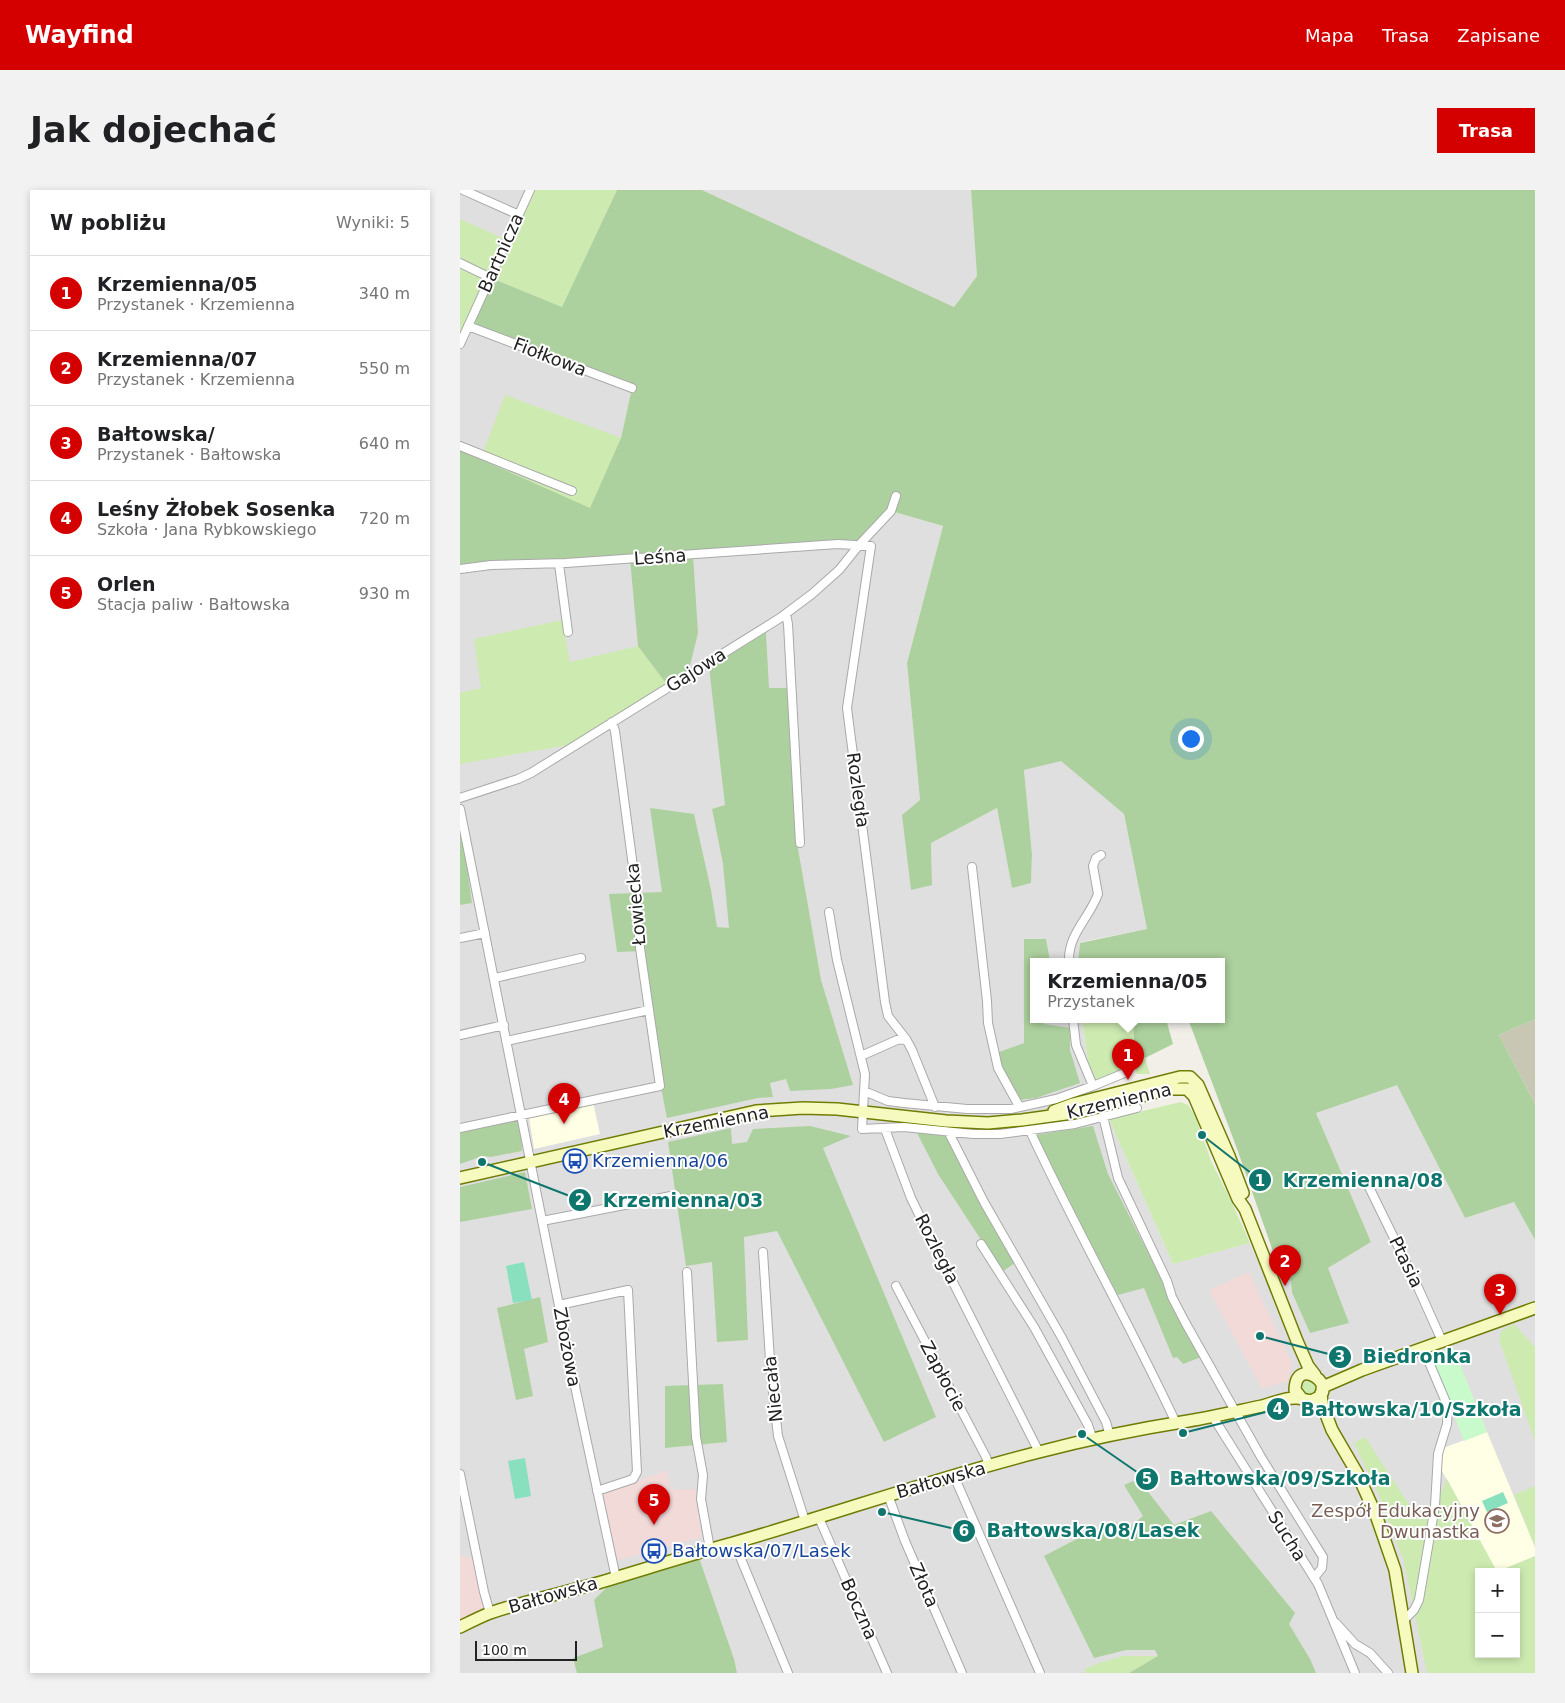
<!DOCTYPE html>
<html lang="pl">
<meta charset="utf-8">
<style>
body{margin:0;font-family:"DejaVu Sans",sans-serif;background:#f2f2f2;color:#202124}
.controls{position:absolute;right:15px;bottom:15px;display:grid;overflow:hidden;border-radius:0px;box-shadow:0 2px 8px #0003}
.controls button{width:45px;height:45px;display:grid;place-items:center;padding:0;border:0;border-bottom:1px solid #e0e0e0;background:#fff;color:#202124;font:25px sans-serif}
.scale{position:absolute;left:15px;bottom:12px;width:102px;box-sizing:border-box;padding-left:5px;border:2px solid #222;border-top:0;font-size:14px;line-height:18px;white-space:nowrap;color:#222;-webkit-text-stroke:4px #fff;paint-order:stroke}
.you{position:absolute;left:730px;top:548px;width:18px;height:18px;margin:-12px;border:4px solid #fff;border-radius:50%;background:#1a73e8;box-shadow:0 0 0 8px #1a73e833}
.badge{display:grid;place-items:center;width:32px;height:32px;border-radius:50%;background:#d40000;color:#fff;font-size:16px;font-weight:700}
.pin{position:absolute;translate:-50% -41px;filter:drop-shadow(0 1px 2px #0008)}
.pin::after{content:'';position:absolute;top:26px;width:18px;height:15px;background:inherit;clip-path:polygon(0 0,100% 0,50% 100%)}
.popup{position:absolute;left:570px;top:768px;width:195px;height:65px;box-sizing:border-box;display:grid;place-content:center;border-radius:0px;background:#fff;filter:drop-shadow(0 1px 4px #0005);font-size:16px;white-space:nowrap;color:#757577}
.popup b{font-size:19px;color:#202124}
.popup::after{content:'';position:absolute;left:50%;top:100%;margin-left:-10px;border:10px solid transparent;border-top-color:#fff}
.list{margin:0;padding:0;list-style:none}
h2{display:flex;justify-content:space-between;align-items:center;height:65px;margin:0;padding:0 20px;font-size:21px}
h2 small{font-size:16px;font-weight:400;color:#757577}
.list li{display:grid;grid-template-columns:32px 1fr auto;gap:15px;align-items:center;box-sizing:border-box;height:75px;padding:0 20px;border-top:1px solid #e0e0e0}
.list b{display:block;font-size:19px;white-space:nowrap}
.list p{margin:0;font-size:16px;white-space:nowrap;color:#757577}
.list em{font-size:16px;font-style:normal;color:#757577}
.map{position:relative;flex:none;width:1075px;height:1483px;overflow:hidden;border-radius:0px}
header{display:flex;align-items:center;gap:30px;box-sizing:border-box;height:70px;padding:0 25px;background:#d40000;color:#fff}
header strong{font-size:24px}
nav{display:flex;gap:28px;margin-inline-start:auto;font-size:18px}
.intro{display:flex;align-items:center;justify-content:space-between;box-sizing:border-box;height:120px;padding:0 30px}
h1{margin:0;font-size:35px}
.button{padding:12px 22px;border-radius:0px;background:#d40000;color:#fff;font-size:18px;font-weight:700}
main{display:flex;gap:30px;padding:0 30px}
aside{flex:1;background:#fff;border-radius:0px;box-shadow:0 2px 8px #0003}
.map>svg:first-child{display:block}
.residential{fill:#e0dfdf;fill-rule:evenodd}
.commercial{fill:#f2dad9}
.education{fill:#ffffe5}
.construction{fill:#c7c7b4}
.grass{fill:#cdebb0;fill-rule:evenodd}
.forest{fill:#add19e}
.park{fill:#c8facc}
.pitch{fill:#88e0be}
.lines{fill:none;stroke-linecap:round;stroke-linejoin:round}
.street-casing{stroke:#a9a9a9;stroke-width:10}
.secondary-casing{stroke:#707d05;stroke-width:14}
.street{stroke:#fff;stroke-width:8}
.secondary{stroke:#f7fabf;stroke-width:11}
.labels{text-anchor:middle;stroke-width:4;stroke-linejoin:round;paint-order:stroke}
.street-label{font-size:18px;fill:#222;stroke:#fff}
.transit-label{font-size:18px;fill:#164399;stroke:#fff;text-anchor:start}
.education-label{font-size:18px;fill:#785e54;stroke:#fff;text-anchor:end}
.leader{fill:none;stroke:#0f766e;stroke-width:2}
.callout-dot{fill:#0f766e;stroke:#fff;stroke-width:2}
.mark-label{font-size:15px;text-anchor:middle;font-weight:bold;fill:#fff}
.callout-label{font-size:19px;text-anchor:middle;font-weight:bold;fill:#0f766e;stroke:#fff;stroke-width:4;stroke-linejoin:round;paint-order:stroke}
</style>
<header>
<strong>Wayfind</strong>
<nav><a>Mapa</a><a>Trasa</a><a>Zapisane</a></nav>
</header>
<div class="intro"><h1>Jak dojechać</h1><a class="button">Trasa</a></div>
<main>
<aside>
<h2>W pobliżu<small>Wyniki: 5</small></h2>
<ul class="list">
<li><span class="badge">1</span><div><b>Krzemienna/05</b><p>Przystanek · Krzemienna</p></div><em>340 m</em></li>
<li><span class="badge">2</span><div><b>Krzemienna/07</b><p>Przystanek · Krzemienna</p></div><em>550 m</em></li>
<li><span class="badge">3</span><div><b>Bałtowska/</b><p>Przystanek · Bałtowska</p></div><em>640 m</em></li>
<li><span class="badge">4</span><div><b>Leśny Żłobek Sosenka</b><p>Szkoła · Jana Rybkowskiego</p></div><em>720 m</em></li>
<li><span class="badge">5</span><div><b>Orlen</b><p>Stacja paliw · Bałtowska</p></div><em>930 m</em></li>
</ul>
</aside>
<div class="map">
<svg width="1075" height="1483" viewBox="0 0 1075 1483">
<rect width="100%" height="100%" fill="#f2efe9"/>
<path class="residential" d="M0,0h157l-55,117 70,81 -11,50 -31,71 -130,-59z
M242,0h269l6,86 -23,31z
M431,321l52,15 -36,137 13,137 12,85 -1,-42 66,-35 15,80 19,-5 1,-29 -8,-84 37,-10 63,54 23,115 -67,13 -2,19h-44v58h48l7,48 20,52 64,145 77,-21 8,18 18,-1 15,22 1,12 18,38 38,-9 -21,-55 44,-26 -55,-129 41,-16 40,-13 68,134 49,-16 21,38v357l-15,76h-1060v-1104zM1019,1382h37v82h-37z"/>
<path class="commercial" d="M789,1082l43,91 -4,18 -26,8 -53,-99z
M207,1280l3,20 25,-1 7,48 -86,24 -14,-66z
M0,1365l17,4 13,54 -30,14z"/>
<path class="education" d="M133,912l7,32 -66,15 -5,-32z
M1027,1242l48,115v9l-38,16 -57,-105 3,-19z"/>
<path class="construction" d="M1075,829v85l-36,-69z"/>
<path class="grass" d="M73,0h84l-55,117 -71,-29z
M0,29l45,20 -45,100z
M45,205l116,43 -31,71 -110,-49z
M102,430l8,42 68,-16 30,40 -88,57 -120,21v-71l21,-5 -7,-49z
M622,829h50l1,1 1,20 11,18 5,16h-13l-5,-12h-12v9l-25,11 -6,-15z
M721,912l7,3 7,11 17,47 20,40 18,40 -77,21 -64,-145z
M1054,1134l21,23v94l-36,-101 2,-9z
M842 1198a7 7 0 1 1 14 0a7 7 0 1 1-14 0Z
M905,1247l53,81c19,-11 20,-19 29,-39l50,93 38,-16v117h-108l-23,-111 -26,-69 -24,-50zM1019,1382h37v82h-37z
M1075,1296v61l-21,-52z
M663,1466h35l-29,17h-43l-1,-4 14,-6z"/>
<path class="forest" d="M157,0h85l252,117 23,-31 -6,-86h564v829l-36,16 36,69v136l-21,-38 -49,16 -68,-133 -81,28 55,129 -43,26 21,55 -39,10 -18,-40 -1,-11 -15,-22 -40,-114 -48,-127h34v-58h-144l2,-18 67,-14 -23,-115 -63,-53 -37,9 8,84 -1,29 -19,5 -15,-80 -66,35 1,42 -21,5 -9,-75 18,-15 -13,-137 36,-137 -52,-15 -31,33 -167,11 5,78 -10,41 98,-60 -20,19 3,55h19l9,155 24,137 32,105 -22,4 -41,2 -4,-12 -16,4 3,14 -15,1 -91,20 -6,-30h3l-20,-137 -27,1 -8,-58 53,-2 -12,-84 44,6 17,76 6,37 12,1 -6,-64 -11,-55 13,-4 -16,-138 -41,19 -30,-40 -8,-87 -170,10v-119l130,58 31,-70 11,-50 -164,-62 23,-48 71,29z
M0,625l12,88 -12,2z
M564,749h22l4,22h-16v58h9l1,5 26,4v22l10,33 -44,15 -17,2 -19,-38 -1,-10 25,-9z
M672,829h34l7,25 -28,14 -11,-18 -1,-20z
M55,930l6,7 1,24 -31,6 -8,-1 -23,8v-33z
M350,936l41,10 -28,12 113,269 -52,25 -107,-211 -33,6 4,103 -31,2 -5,-80 -26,4 -18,-124 63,-14 1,16 15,-2 6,-13z
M633,936l15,48 93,183 -18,7 -6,-7 -4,1 -29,-70 -26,7 -84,-158 1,-2z
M457,943l31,3 67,127 -13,9 -64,-98z
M65,982l7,37 -72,13v-35z
M80,1107l8,45 -24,7 9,47 -17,4 -19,-92z
M263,1194l4,58 -62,6v-62z
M678,1289l36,46 37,-14 84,102 -6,11 21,35 6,14h-187l29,-17 -3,-6h-29l-32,8 -50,-102 67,-35 20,5 12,-10 -19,-31z
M237,1362l37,107 3,14h-160l-4,-15 30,-11 -9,-47 22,-22z"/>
<path class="park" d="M993,1157l34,85 -23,9 -34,-86z"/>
<path class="pitch" d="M64,1072l8,38 -19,3 -7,-37z
M65,1268l6,38 -16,3 -7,-38z
M1043,1302l5,11 -21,9 -5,-11z"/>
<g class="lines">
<g class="street-casing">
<path id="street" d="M3,0l56,25
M0,73l31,15
M8,136l164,62
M0,154l70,-154
M0,256l112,45
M99,374l9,68
M0,379l31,-4 75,-2 272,-19 33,2 -24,162 38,294 3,14 18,23 6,11 23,57
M326,424l2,10 12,219
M0,608l58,-19 13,-6 249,-155 32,-24 27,-24 21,-26 31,-33 5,-15
M0,619l116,582 40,187
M512,677l15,134 1,22 10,45 21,38
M369,722l8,48 28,114 -3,55 42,-2 69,7h27l75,-10 62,-16
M0,748l25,-5
M609,771c-1,-27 21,-44 29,-67l-5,-28 3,-8 5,-3
M35,788l86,-20
M613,829l3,26 17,41
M0,845l44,-10
M46,851l143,-31
M401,866l36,-16 9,-1
M404,901l24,10 16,2 63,6h44l45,-10 37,-13 34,-14
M643,926l15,62 49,103 5,16 13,25 76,135 62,100 -1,11 -8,10
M0,938l200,-42 -20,-138 -4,-59 -21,-158 -3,-9
M425,939l26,69 15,31 113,223
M570,941c46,99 100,193 146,292
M489,943l35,69 78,136 44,84 4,14
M908,995l48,98 26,58
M82,1031l134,-26
M521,1054l53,83 54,98 5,15
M303,1062l8,123 7,61 27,85
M227,1082l9,165 7,38 -2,24 9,50
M436,1096l90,171 3,9
M99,1115l69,-15 9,182 -4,7 -36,12
M753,1227l105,167 37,89
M0,1284l24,118 6,21
M494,1286l86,197
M428,1305l17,46 57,132
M359,1328l68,155
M274,1352l54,131
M944,1430l10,-10 5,-10 16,-94 3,-52 9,-30 1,-17 -25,-59
M876,1433l19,21 15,9 18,20"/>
</g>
<g class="secondary-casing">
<path id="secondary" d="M594,921l19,-7 107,-27h10l8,8 31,71 14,37
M0,988l296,-67 47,-3 34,1 109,12 42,2 34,-3 58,-8 89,-23h18l7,7 44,103 7,10 52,132 11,25 7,9
M862,1199l3,-3 37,-16 173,-62
M861,1203l1,11 10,26 25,43 19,42 19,55 17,103
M0,1437c10,-5 20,-10 30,-14 33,-11 68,-19 101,-28 48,-14 94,-29 142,-42 102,-29 202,-65 306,-91 49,-13 99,-23 149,-31 25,-4 50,-10 74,-15 11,-3 22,-8 33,-8 6,-1 12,4 18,2 30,-11 -17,-47 -18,-10l7,9"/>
</g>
<use href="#street" class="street"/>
<use href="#secondary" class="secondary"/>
</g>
<defs>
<g id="bus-ring" transform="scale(1.25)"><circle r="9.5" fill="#fff" stroke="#1a4fb4" stroke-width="1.5"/><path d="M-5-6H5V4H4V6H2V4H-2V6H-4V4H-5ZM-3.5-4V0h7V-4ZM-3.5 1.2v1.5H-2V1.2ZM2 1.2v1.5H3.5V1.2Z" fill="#1a4fb4"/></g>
<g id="school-ring" transform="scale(1.25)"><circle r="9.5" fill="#fff" stroke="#8d6e63" stroke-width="1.5"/><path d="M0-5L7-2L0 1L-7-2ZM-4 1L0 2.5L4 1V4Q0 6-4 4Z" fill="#8d6e63"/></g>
</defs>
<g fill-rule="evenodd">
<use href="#bus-ring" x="115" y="971"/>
<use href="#school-ring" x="1037" y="1331"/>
<use href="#bus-ring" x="194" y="1361"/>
</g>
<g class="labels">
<g class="street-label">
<text transform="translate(41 63) rotate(-66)" y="6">Bartnicza</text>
<text transform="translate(90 167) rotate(21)" y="6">Fiołkowa</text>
<text transform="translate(200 367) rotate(-4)" y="6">Leśna</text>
<text transform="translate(236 480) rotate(-32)" y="6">Gajowa</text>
<text transform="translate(398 600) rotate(82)" y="6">Rozległa</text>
<text transform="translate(176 714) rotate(-95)" y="6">Łowiecka</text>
<text transform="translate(659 911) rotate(-13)" y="6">Krzemienna</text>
<text transform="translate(256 932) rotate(-11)" y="6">Krzemienna</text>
<text transform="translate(477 1059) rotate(63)" y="6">Rozległa</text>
<text transform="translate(946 1072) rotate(64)" y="6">Ptasia</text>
<text transform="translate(107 1157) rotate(79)" y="6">Zbożowa</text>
<text transform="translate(483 1186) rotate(62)" y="6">Zapłocie</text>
<text transform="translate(313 1199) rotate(-96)" y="6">Niecała</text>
<text transform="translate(481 1290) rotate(-16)" y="6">Bałtowska</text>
<text transform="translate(827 1346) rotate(58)" y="6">Sucha</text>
<text transform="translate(464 1395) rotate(66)" y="6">Złota</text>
<text transform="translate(93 1405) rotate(-16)" y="6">Bałtowska</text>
<text transform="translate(399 1419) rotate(66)" y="6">Boczna</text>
</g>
<g class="transit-label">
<text x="132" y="977">Krzemienna/06</text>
<text x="212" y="1367">Bałtowska/07/Lasek</text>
</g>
<g class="education-label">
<text x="1020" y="1327">Zespół Edukacyjny<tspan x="1020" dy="21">Dwunastka</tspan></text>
</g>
</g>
<path class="leader" d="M742 945L800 990M22 972L120 1010M800 1146L880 1167M723 1243L818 1219M622 1244L687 1289M422 1322L504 1341"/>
<g class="callout-dot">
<circle cx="742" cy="945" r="5"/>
<circle cx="22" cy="972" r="5"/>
<circle cx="800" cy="1146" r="5"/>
<circle cx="723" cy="1243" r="5"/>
<circle cx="622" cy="1244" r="5"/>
<circle cx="422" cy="1322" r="5"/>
<circle cx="800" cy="990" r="12"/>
<circle cx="120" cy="1010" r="12"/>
<circle cx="880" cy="1167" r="12"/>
<circle cx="818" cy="1219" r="12"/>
<circle cx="687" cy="1289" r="12"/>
<circle cx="504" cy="1341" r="12"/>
</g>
<g class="mark-label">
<text x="800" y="996">1</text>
<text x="120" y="1015">2</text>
<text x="880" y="1172">3</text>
<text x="818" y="1224">4</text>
<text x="687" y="1294">5</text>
<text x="504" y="1346">6</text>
</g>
<g class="callout-label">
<text x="903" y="997">Krzemienna/08</text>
<text x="223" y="1017">Krzemienna/03</text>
<text x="957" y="1173">Biedronka</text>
<text x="951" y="1226">Bałtowska/10/Szkoła</text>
<text x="820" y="1295">Bałtowska/09/Szkoła</text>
<text x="633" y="1347">Bałtowska/08/Lasek</text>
</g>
</svg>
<div class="controls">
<button>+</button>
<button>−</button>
</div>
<div class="scale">100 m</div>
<div class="you"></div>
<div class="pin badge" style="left:668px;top:890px">1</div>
<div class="popup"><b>Krzemienna/05</b>Przystanek</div>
<div class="pin badge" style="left:825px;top:1096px">2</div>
<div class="pin badge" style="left:1040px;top:1125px">3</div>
<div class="pin badge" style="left:104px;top:934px">4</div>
<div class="pin badge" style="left:194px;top:1335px">5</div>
</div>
</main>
